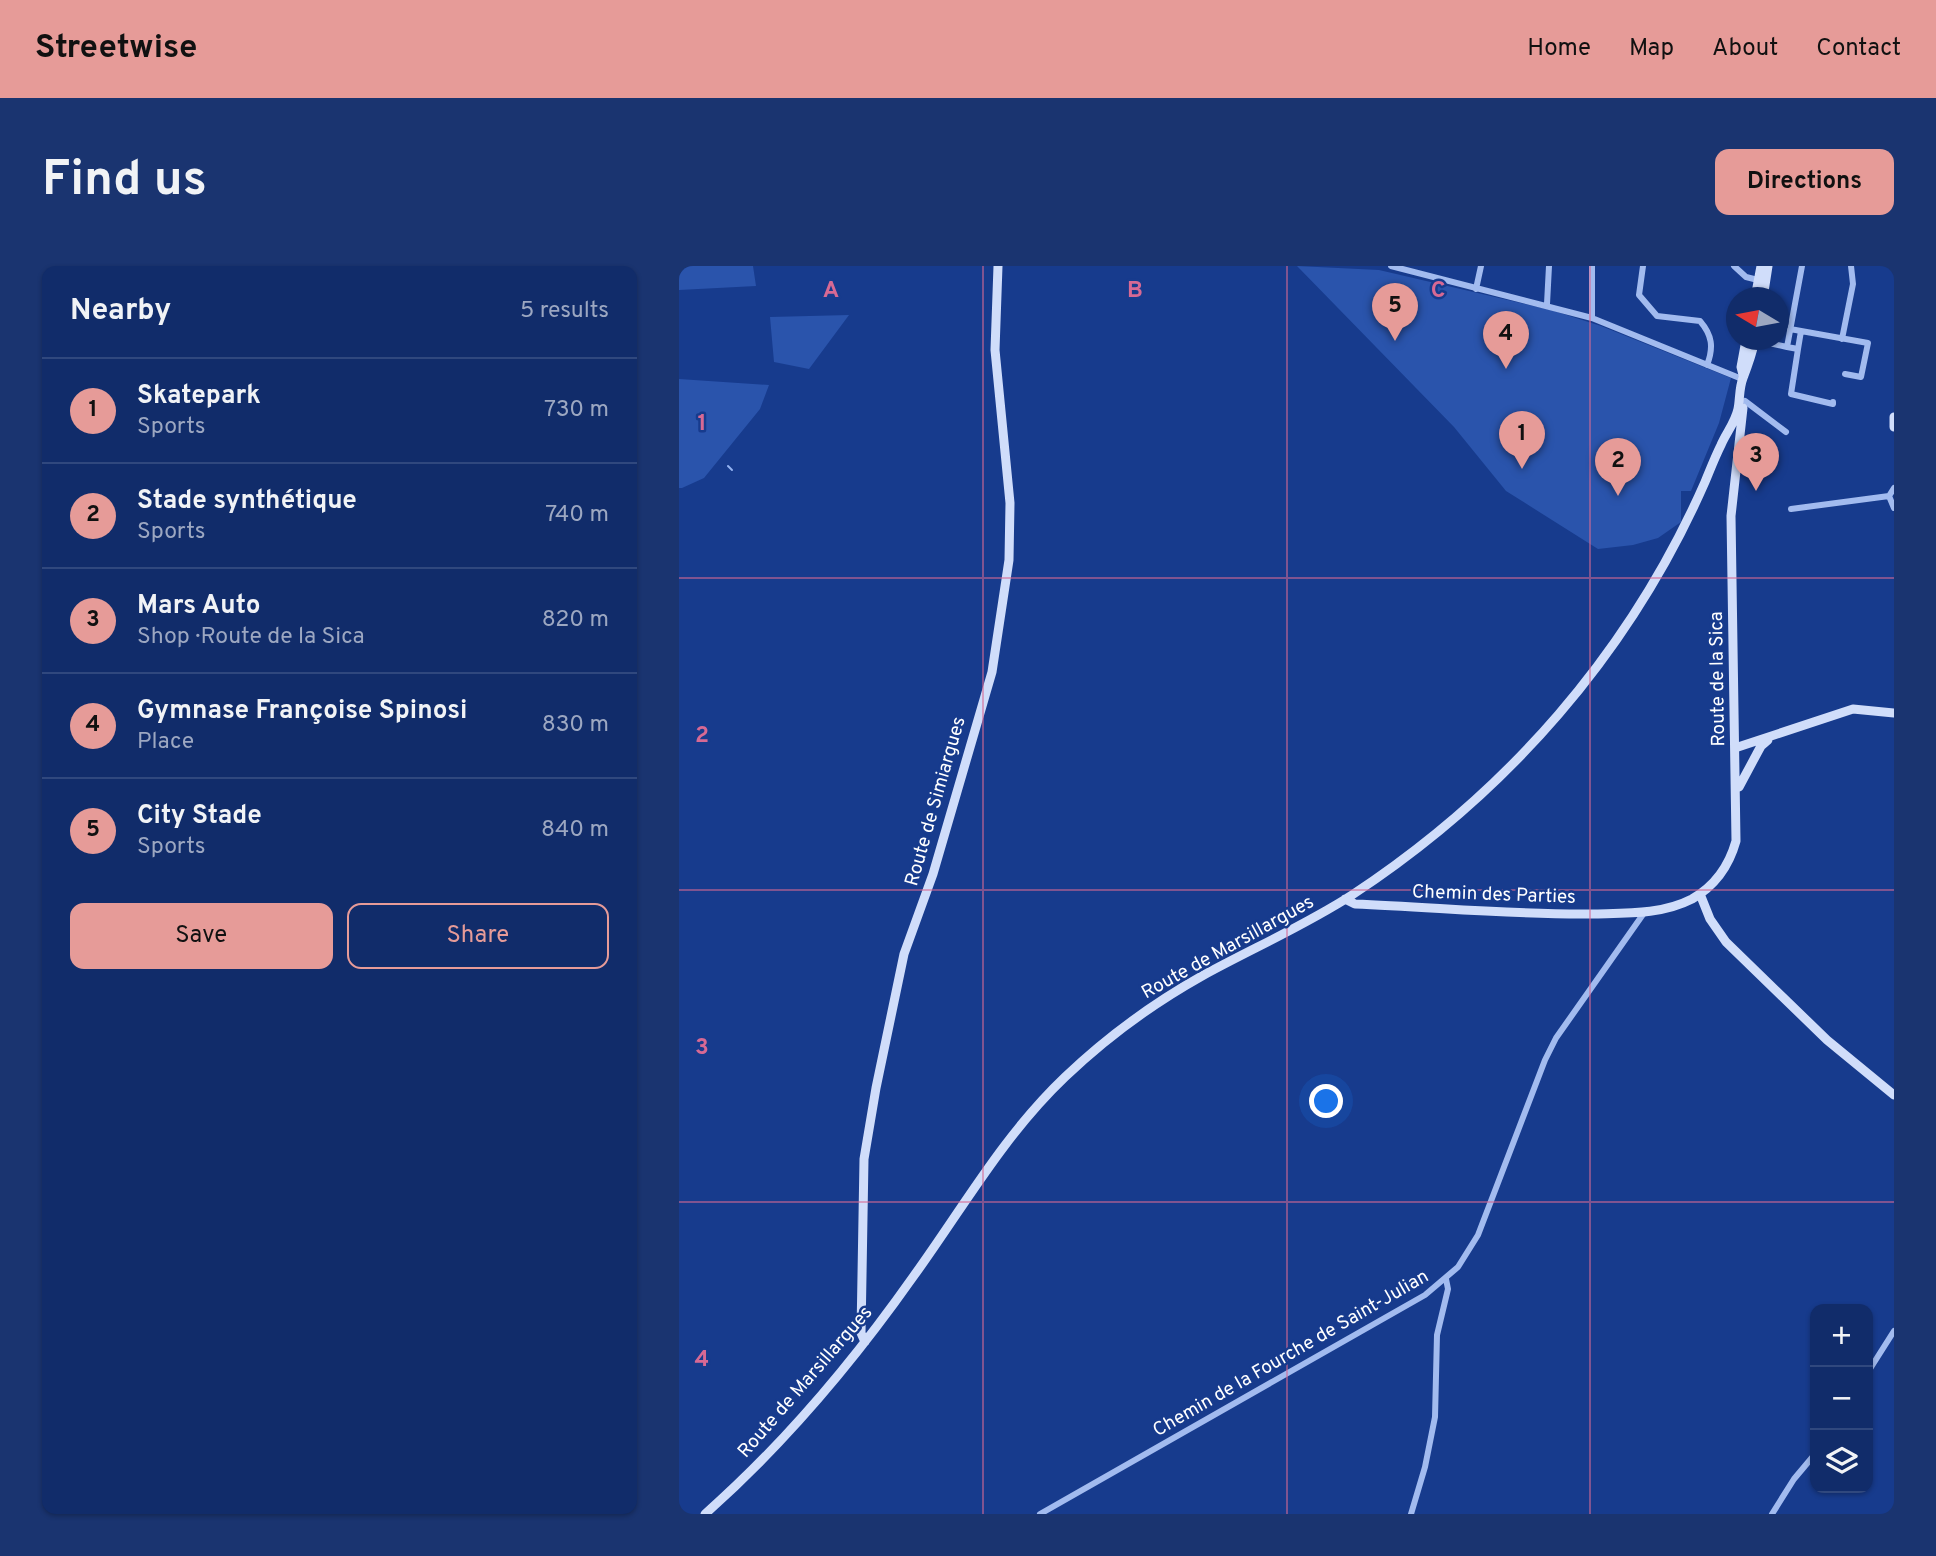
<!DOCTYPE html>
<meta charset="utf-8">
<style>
body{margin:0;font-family:Overpass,sans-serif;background:#1a3470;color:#f1f3f6}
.controls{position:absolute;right:21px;bottom:21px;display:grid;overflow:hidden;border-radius:14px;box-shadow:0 2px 5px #0004}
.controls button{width:63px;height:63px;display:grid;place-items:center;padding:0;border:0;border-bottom:2px solid #30487e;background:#112c6a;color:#f1f3f6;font:35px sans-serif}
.compass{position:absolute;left:1047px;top:21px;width:63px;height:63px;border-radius:50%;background:#112c6a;box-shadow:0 2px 5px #0004;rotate:280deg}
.you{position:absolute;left:648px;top:836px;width:24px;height:24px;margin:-18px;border:5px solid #fff;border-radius:50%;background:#1a73e8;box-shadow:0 0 0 10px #1a73e833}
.badge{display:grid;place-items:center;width:46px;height:46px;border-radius:50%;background:#e69b98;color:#111;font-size:23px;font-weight:700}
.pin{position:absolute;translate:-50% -58px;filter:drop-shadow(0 2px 4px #0008)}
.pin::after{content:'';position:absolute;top:37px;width:24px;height:21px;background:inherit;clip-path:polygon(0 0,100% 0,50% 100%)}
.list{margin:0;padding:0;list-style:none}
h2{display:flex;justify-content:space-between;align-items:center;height:91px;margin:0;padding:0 28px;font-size:30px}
h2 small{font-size:23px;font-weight:400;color:#9ca7c1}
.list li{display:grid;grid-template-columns:46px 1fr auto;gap:21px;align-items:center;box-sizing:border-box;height:105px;padding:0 28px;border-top:2px solid #30487e}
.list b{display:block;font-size:26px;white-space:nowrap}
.list p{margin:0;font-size:23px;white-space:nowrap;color:#9ca7c1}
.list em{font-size:23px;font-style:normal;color:#9ca7c1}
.actions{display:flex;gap:14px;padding:21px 28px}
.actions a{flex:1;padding:16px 0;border:2px solid #e69b98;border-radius:14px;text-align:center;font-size:24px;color:#e69b98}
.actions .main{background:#e69b98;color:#111}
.icon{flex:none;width:38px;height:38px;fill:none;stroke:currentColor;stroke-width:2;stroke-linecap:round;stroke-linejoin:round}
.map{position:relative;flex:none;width:1215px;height:1248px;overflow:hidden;border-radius:14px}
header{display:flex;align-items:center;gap:42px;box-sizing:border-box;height:98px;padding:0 35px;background:#e69b98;color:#111}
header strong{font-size:33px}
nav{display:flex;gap:38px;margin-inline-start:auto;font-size:24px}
.intro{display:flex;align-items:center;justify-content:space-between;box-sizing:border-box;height:168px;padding:0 42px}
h1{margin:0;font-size:49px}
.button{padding:18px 32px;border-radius:14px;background:#e69b98;color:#111;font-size:24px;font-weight:700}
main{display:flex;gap:42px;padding:0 42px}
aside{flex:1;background:#112c6a;border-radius:14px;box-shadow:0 2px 5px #0004}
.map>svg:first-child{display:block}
.green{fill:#2a54ac}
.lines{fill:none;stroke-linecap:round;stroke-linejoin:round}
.stream{stroke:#95b4f2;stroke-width:2}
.street{stroke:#a2bbef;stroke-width:6}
.secondary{stroke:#d0ddfa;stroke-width:9}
.grid{fill:none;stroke:#d76994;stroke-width:2;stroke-opacity:0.55}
.labels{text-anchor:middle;stroke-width:5;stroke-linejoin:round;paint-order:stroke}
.street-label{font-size:19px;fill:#fff;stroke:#173b8d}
.grid-label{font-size:23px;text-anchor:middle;font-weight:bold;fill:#d76994;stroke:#173b8d;stroke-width:5;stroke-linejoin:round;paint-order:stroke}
</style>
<header>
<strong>Streetwise</strong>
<nav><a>Home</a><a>Map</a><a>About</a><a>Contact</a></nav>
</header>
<div class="intro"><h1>Find us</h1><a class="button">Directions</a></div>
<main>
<aside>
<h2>Nearby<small>5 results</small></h2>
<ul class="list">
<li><span class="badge">1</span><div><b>Skatepark</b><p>Sports</p></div><em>730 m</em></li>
<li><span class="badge">2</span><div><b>Stade synthétique</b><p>Sports</p></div><em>740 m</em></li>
<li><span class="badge">3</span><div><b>Mars Auto</b><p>Shop · Route de la Sica</p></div><em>820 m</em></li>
<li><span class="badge">4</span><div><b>Gymnase Françoise Spinosi</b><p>Place</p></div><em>830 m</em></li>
<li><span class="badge">5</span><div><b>City Stade</b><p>Sports</p></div><em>840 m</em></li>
</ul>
<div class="actions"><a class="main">Save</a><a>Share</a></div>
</aside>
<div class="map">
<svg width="1215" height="1248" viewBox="0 0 1215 1248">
<rect width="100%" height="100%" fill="#173b8d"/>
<path class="green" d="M0,0h74l3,20 -77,4z
M618,0l82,4 172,40 50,16 130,52 -12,45 -28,68h-10v31l-23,16 -25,7 -35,4 -92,-58 -52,-64z
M170,49l-40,54 -35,-7 -4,-45z
M0,113l90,6 -9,24 -56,69 -22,10h-3z"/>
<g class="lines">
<path class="stream" d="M49,200l4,4"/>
<path class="street" d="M712,0l201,52 150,61
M964,0l-4,29 18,21 43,5c12,14 14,26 7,44
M1055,0l12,11 12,3
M797,23l5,-23
M868,38l2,-38
M913,52v-52
M1111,63l78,14 -7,34 -16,-3
M1163,73l11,-55 -2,-18
M1076,74l32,7 15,-81
M1108,81l11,2 -7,45 42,10v-2
M1119,83l3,-18
M1066,135l41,31
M1215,222l-5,8 5,12
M1112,243l98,-13
M1189,1106l26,-41
M361,1248l385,-219 33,-28 20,-32 67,-175 11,-22 88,-125
M732,1248l14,-47 10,-50 2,-82 11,-46 -2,-10
M1093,1248l22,-35 21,-25"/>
<path class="secondary" d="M1076,32l6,-32
M1084,32l5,-32
M1064,109l-2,-8 5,-27
M1215,151v10
M1056,482l118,-39 41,4
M1060,521l22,-41 7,-6
M1021,628l10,25 16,23 101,98 67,55
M666,633l10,5c79,3 158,11 237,10 33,-1 69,1 100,-15 23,-13 37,-33 44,-58l-5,-325 12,-108
M186,1076l-4,-9 3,-174 12,-71 28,-134 29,-80 59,-202 17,-112 1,-57 -15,-153 3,-84
M26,1248c78,-69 148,-152 208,-237 50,-69 90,-141 152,-200 41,-39 87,-73 137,-101 49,-27 102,-50 150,-81 155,-102 278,-242 353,-413 5,-12 10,-25 16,-37 5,-12 14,-22 17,-36 2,-10 1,-21 5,-31 5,-13 9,-24 12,-38"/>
</g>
<path class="grid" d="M304,0v1248M608,0v1248M911,0v1248M0,312h1215M0,624h1215M0,936h1215"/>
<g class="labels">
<g class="street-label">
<text transform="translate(1037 413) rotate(-91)" y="7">Route de la Sica</text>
<text transform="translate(255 535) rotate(-74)" y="7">Route de Simiargues</text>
<text transform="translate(815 627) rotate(2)" y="7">Chemin des Parties</text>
<text transform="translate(548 680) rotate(-29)" y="7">Route de Marsillargues</text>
<text transform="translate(611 1086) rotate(-30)" y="7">Chemin de la Fourche de Saint-Julian</text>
<text transform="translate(125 1115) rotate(-49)" y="7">Route de Marsillargues</text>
</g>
</g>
<g class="grid-label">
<text x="152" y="31">A</text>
<text x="456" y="31">B</text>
<text x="759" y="31">C</text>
<text x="23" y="164">1</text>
<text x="23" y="476">2</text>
<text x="23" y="788">3</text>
<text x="23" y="1100">4</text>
</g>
</svg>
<div class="controls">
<button>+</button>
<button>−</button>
<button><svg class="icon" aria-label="layers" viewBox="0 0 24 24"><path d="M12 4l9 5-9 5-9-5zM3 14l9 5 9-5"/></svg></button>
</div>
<svg class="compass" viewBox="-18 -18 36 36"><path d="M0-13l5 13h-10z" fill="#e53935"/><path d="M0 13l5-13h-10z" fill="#9ca7c1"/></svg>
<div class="you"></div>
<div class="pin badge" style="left:843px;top:203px">1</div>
<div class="pin badge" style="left:939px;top:230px">2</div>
<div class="pin badge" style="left:1077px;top:225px">3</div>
<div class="pin badge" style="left:827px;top:103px">4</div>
<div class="pin badge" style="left:716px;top:75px">5</div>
</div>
</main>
